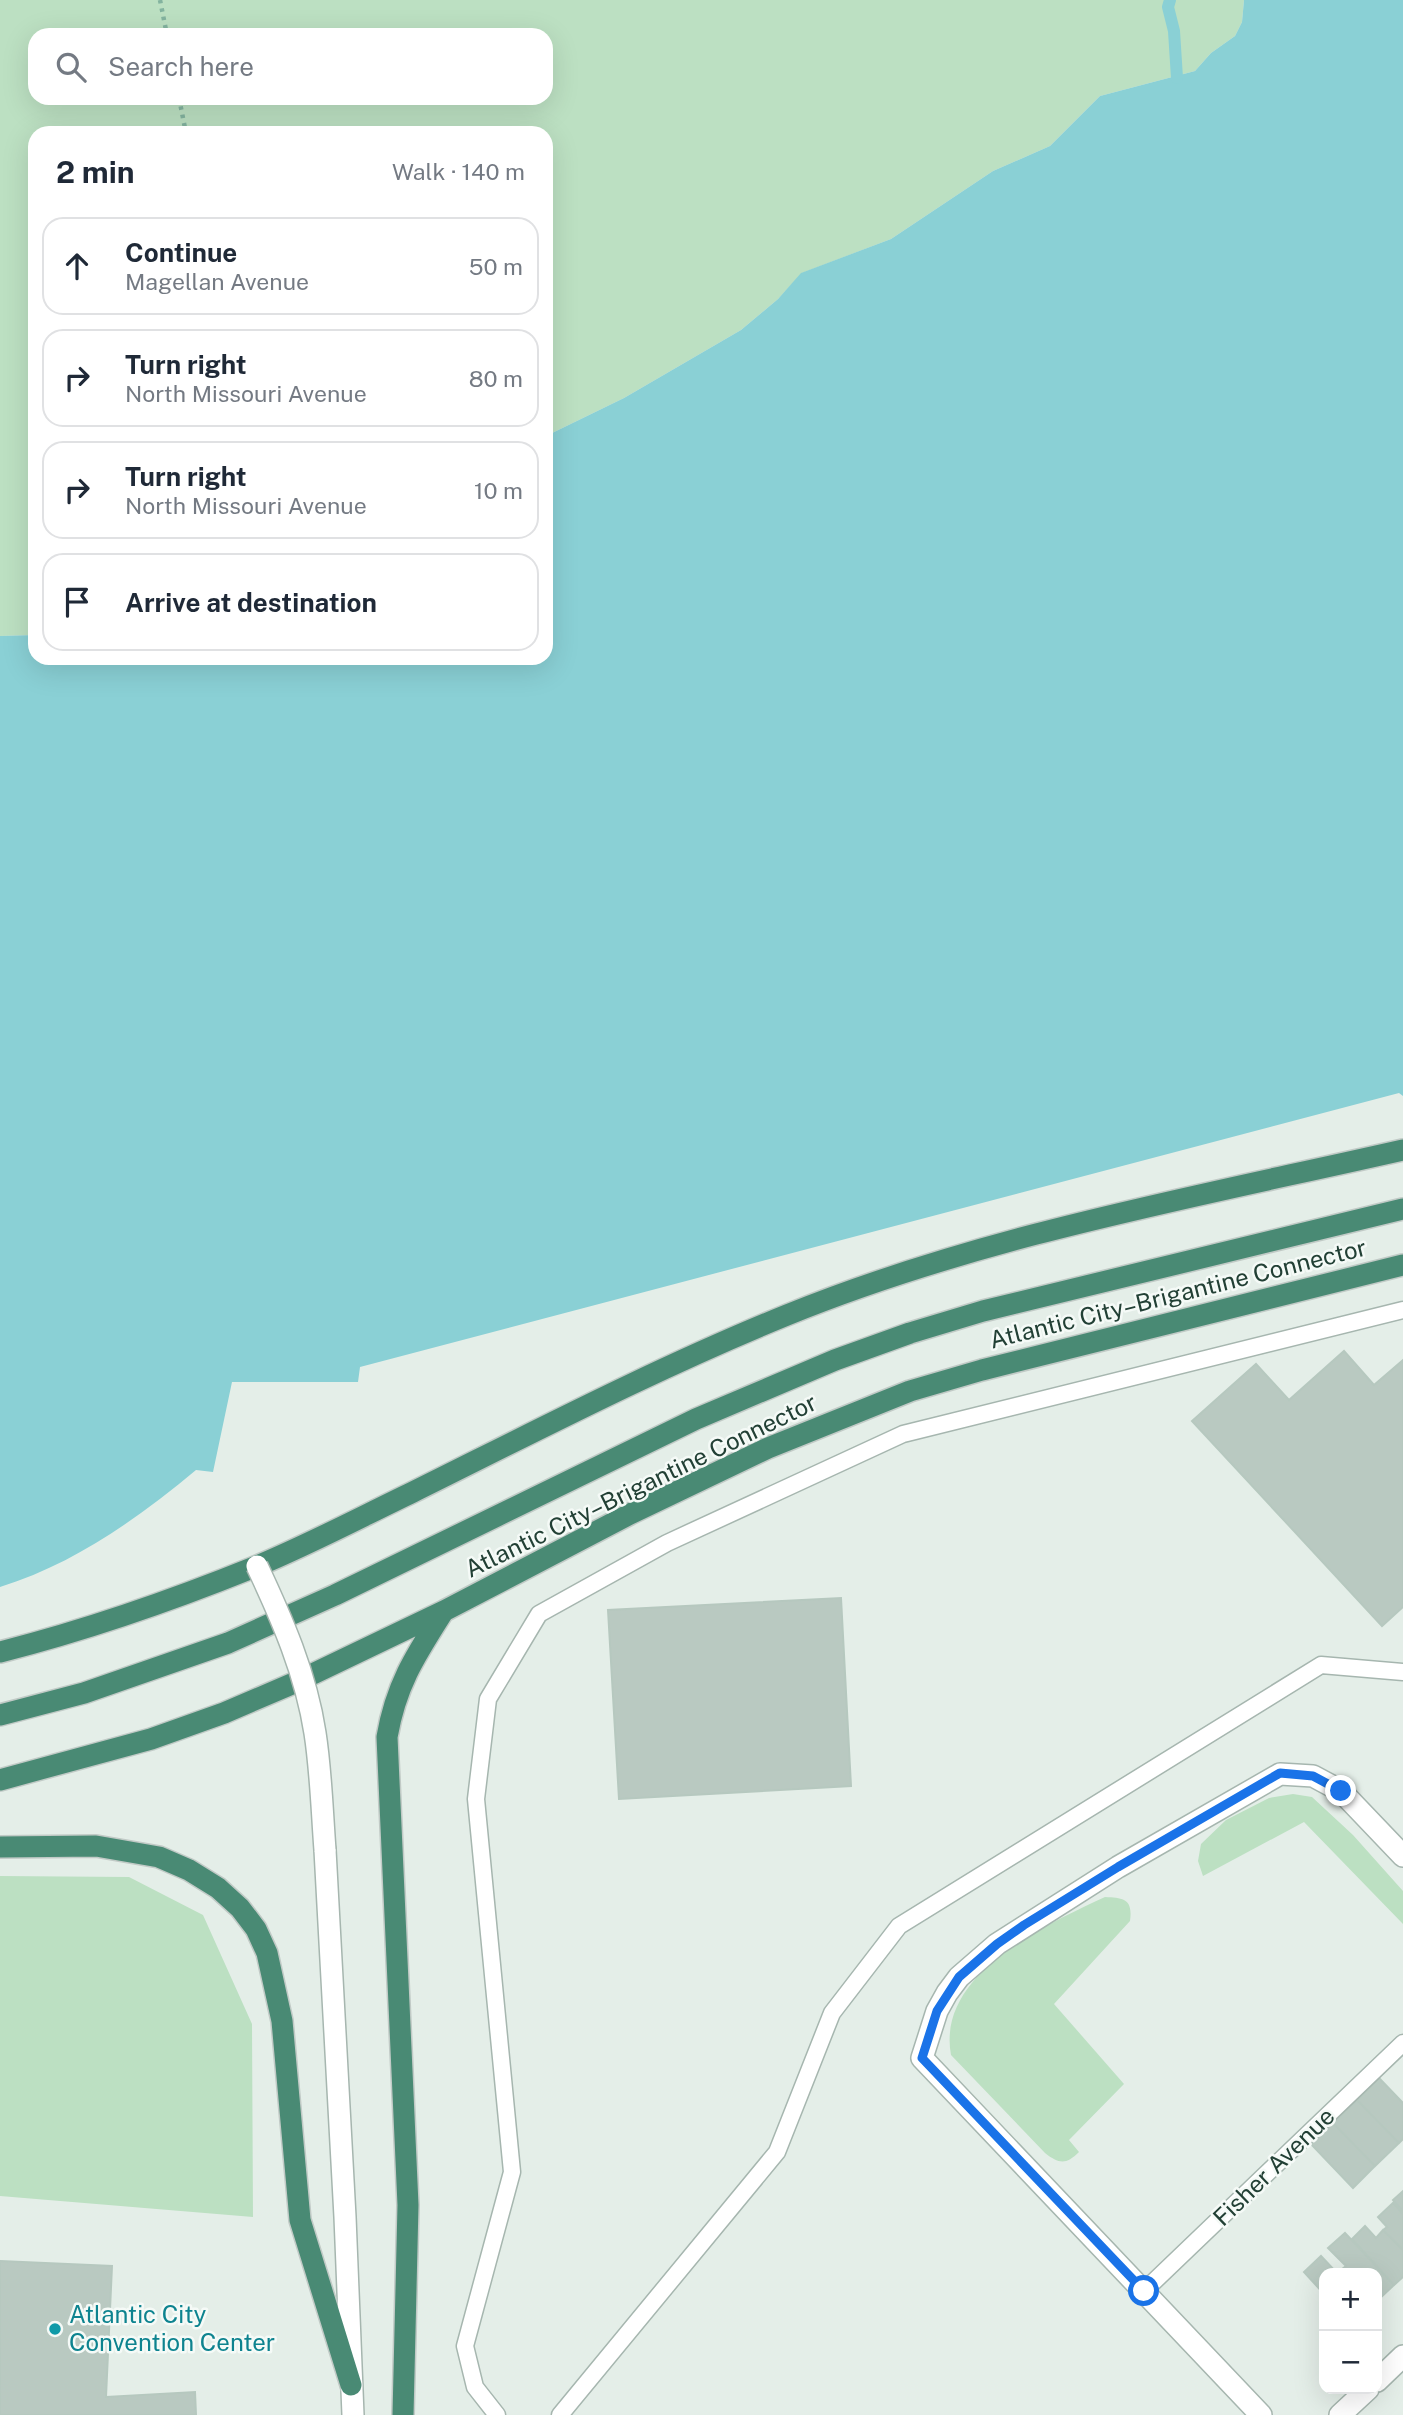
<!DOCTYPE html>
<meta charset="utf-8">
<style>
body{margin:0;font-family:"Public Sans",sans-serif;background:#f2f2f3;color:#1f2937}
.controls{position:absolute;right:21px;bottom:21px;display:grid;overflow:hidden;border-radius:14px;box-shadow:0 7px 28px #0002}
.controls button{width:63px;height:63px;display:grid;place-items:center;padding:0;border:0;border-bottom:2px solid #e0e1e3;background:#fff;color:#1f2937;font:35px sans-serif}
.stop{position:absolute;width:21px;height:21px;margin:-16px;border:5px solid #1a73e8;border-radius:50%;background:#fff}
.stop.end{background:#1a73e8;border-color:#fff;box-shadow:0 2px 7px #0008}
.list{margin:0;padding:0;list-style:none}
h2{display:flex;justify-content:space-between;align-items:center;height:91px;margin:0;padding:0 28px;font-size:30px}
h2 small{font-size:23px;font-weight:400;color:#747a83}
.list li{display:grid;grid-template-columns:46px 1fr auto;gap:21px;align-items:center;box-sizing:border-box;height:98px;margin:0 14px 14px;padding:0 14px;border:2px solid #e0e1e3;border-radius:21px}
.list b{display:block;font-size:26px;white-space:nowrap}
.list p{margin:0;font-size:23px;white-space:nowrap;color:#747a83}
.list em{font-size:23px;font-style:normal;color:#747a83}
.icon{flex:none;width:38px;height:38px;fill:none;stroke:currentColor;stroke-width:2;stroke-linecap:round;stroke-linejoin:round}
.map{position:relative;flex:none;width:1403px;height:2415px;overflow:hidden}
.search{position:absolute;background:#fff;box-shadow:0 7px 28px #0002;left:28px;top:28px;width:525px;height:77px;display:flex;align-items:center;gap:18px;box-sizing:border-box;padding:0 24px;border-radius:21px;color:#747a83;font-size:26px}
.panel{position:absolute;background:#fff;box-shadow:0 7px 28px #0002;left:28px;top:126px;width:525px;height:539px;border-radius:21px}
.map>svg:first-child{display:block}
.green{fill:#bce0c2;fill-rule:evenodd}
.water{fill:#8ad0d5}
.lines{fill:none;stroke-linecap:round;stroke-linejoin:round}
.stream{stroke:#8ad0d5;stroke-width:12}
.building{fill:#b9c9c1;stroke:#b6c8bf;stroke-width:2}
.service-casing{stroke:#a6b6af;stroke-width:19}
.minor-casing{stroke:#a6b6af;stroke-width:24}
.tertiary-casing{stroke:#a6b6af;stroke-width:24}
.trunk-casing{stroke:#c1cac6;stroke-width:24}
.path{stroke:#83b39f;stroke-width:4.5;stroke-dasharray:3.5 5;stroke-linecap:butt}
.service{stroke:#fff;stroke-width:16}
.minor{stroke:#fff;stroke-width:21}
.tertiary{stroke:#fff;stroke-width:21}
.trunk{stroke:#498a74;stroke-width:21}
.tertiary-bridge-casing{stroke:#a6b6af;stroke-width:24;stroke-linecap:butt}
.tertiary-bridge{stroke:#fff;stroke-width:21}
.route{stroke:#1a73e8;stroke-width:9}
.culture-dot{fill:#0f9aa8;stroke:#f5faf7;stroke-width:2.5}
.labels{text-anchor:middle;stroke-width:5;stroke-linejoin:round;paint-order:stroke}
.street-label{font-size:24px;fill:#224035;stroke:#f5faf7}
.culture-label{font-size:24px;fill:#0d838f;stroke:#f5faf7;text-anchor:start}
</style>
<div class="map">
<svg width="1403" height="2415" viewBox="0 0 1403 2415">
<rect width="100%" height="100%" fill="#e4eee8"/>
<path class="green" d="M0,0h1244l-2,22 -7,14 -24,17 -16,18 -95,25 -50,50 -57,25 -102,68 -89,34 -24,26 -37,31 -117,68 -78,38v-303h-511v502l-35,1zM35,35h511v63h-511z
M1293,1794l19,3 41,38 50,56v33l-99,-102 -101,54 -5,-15 3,-17 25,-24 43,-22z
M0,1876l129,1 74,38 49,109 1,193 -253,-21z
M1105,1897c19,1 28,2 25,24l-76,83 70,80 -55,56 10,12c-13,13 -20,12 -34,1l-94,-98c-15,-81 94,-130 154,-158z"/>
<path class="water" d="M1244,0h159v1096l-4,-3 -1039,274 -2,15h-126l-19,90 -17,-2c-59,49 -122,94 -196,117v-951l35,-1v23h170l18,4 28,-4h295v-222l78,-38 117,-68 37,-31 23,-26 90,-34 102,-68 57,-25 50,-50 95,-25 16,-18 24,-17 7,-14z"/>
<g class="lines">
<path class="stream" d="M1170,0l-2,7 6,24 3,47"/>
</g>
<path class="building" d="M1344,1351l30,34 29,-25v247l-21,19 -190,-205 64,-57 33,36z
M841,1598l10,188 -232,13 -11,-189z
M1379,2078l24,25v36l-4,4 -42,-43z
M1357,2100l42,43 -24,23 -42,-43z
M1333,2123l42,43 -22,22 -42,-44z
M1403,2191v20l-10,-11z
M1393,2203l10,11v36l-20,-20 4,-3 -9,-10z
M1365,2226l11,12 7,-8 20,20v27l-9,8 -42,-46z
M1345,2233l49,52 -17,16v-28h-31l-4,-4 4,-3 -18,-18z
M1321,2256l16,17h-13v21l-20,-22z
M0,2261l112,5 -6,131 89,-5 1,23h-196z"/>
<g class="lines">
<g class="service-casing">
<path id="service" d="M1144,2291l259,-248
M497,2415l-22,-28 -10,-41 47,-174 -36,-373 12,-100 51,-85 128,-71 236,-109 500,-124
M560,2415l217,-263 55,-139 67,-87 422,-261 82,7"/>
</g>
<g class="minor-casing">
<path id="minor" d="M1377,2381l26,-25
M1261,2415l-339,-357 15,-47 10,-18 12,-16 38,-33 121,-77 162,-93 33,2 28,15 62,65
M1340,2415l28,-26"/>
</g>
<g class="tertiary-casing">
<path id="tertiary" d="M325,1850l20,367 8,198"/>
</g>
<g class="trunk-casing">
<path id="trunk" d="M0,1652c87,-22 173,-52 257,-86 53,-22 104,-49 156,-74 123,-61 246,-125 374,-177 197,-80 409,-118 616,-165
M0,1715l84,-22 144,-50 107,-48 361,-176 139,-59 75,-27 73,-22 420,-102
M0,1780l151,-41 73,-26 70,-30 150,-72 186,-97 138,-66 142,-57 72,-21 421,-105
M0,1847l96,-1 63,11 30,13 29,18 22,20 16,21 11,24 15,68 18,199 51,165
M403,2415l5,-210 -21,-468c9,-52 28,-81 56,-125"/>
</g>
<path class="path" d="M160,0l7,35
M179,98l7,35"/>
<use href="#service" class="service"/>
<use href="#minor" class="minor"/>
<use href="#tertiary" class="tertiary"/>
<use href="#trunk" class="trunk"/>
<g class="tertiary-bridge-casing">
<path id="tertiary-bridge" d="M257,1566c25,53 49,108 58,167 6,38 7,78 10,117"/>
</g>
<use href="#tertiary-bridge" class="tertiary-bridge"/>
</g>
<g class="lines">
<path class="route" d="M1144,2291l-222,-233 15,-47 22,-34 38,-33 27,-19 94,-58 162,-94 33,3 28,15"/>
</g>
<circle class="culture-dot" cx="55" cy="2329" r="7"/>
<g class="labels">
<g class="street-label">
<text transform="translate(1178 1294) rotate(-14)" y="8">Atlantic City–Brigantine Connector</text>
<text transform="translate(641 1486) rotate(-26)" y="8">Atlantic City–Brigantine Connector</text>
<text transform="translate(1274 2167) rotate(-44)" y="8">Fisher Avenue</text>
</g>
<g class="culture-label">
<text x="69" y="2323">Atlantic City<tspan x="69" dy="28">Convention Center</tspan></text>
</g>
</g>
</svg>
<div class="controls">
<button>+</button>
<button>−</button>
</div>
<div class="stop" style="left:1144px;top:2291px"></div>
<div class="stop end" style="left:1341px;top:1791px"></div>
<div class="search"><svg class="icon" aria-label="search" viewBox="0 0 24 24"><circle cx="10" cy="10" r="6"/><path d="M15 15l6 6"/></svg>Search here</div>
<section class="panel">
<h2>2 min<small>Walk · 140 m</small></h2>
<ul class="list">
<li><svg class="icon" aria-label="ahead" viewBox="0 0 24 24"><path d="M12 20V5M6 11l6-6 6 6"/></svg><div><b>Continue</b><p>Magellan Avenue</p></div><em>50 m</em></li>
<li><svg class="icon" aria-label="right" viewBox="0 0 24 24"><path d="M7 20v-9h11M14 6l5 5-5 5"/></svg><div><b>Turn right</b><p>North Missouri Avenue</p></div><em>80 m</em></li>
<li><svg class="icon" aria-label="right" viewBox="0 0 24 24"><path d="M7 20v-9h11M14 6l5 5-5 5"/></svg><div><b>Turn right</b><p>North Missouri Avenue</p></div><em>10 m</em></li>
<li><svg class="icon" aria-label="arrive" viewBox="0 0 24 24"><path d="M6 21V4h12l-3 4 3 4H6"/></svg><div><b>Arrive at destination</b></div></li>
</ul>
</section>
</div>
